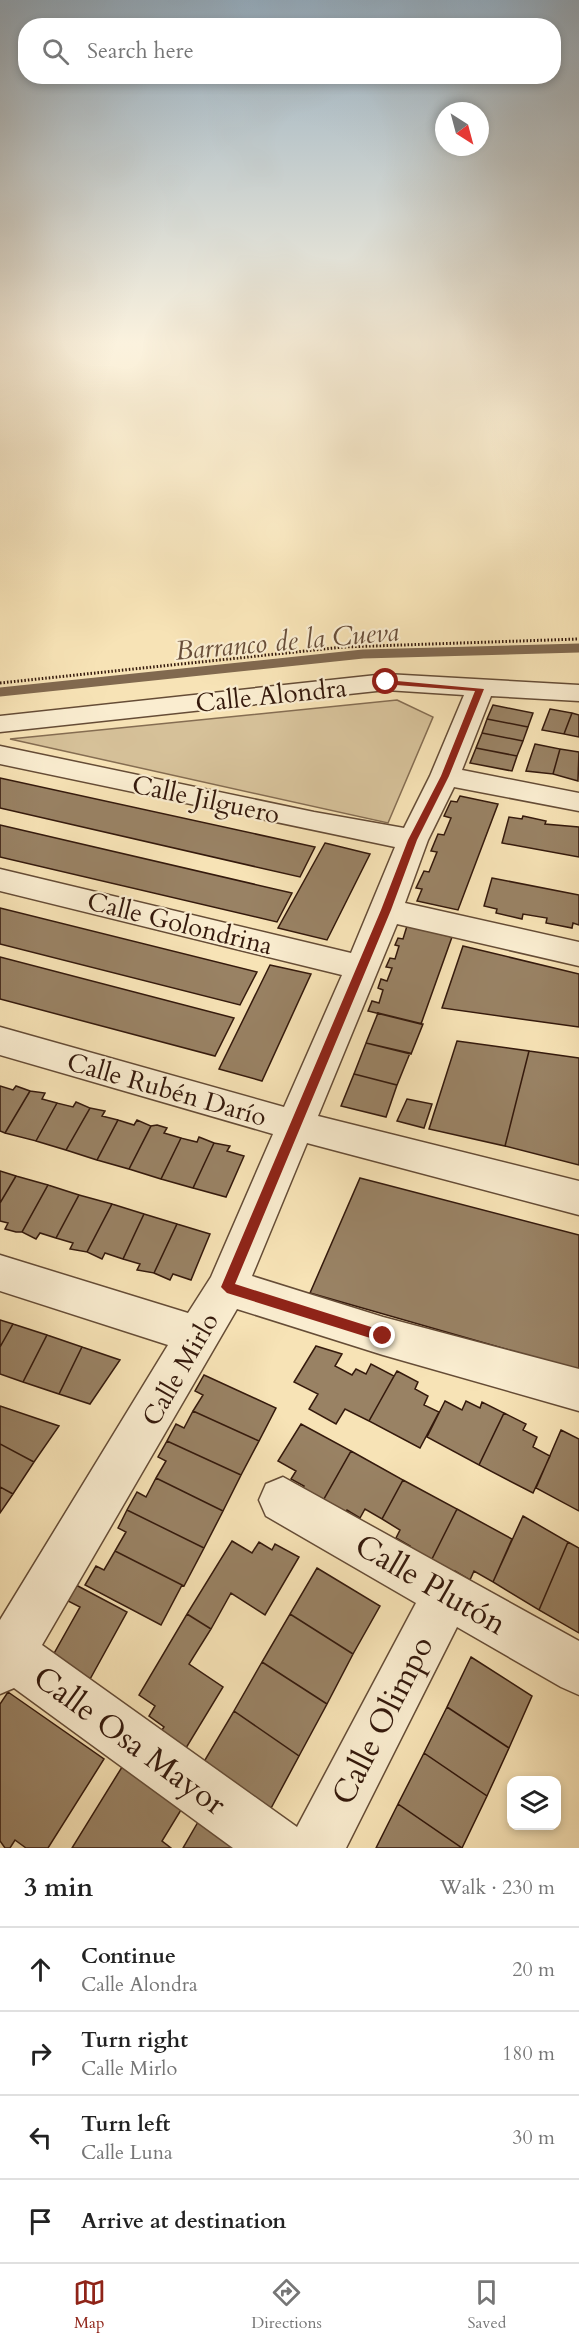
<!DOCTYPE html>
<meta charset="utf-8">
<style>
body{margin:0;font-family:Cardo,serif;background:#f2f2f2;color:#222}
.controls{position:absolute;right:18px;bottom:18px;display:grid;overflow:hidden;border-radius:12px;box-shadow:0 3px 9px #0003}
.controls button{width:54px;height:54px;display:grid;place-items:center;padding:0;border:0;border-bottom:2px solid #e0e0e0;background:#fff;color:#222;font:30px sans-serif}
.compass{position:absolute;left:435px;top:102px;width:54px;height:54px;border-radius:50%;background:#fff;box-shadow:0 3px 9px #0003;rotate:144deg}
.stop{position:absolute;width:18px;height:18px;margin:-14px;border:4px solid #8f2418;border-radius:50%;background:#fff}
.stop.end{background:#8f2418;border-color:#fff;box-shadow:0 2px 6px #0008}
.list{margin:0;padding:0;list-style:none}
h2{display:flex;justify-content:space-between;align-items:center;height:78px;margin:0;padding:0 24px;font-size:26px}
h2 small{font-size:20px;font-weight:400;color:#767676}
.list li{display:grid;grid-template-columns:39px 1fr auto;gap:18px;align-items:center;box-sizing:border-box;height:84px;padding:0 24px;border-top:2px solid #e0e0e0}
.list b{display:block;font-size:22px;white-space:nowrap}
.list p{margin:0;font-size:20px;white-space:nowrap;color:#767676}
.list em{font-size:20px;font-style:normal;color:#767676}
.icon{flex:none;width:33px;height:33px;fill:none;stroke:currentColor;stroke-width:2;stroke-linecap:round;stroke-linejoin:round}
.map{position:relative;flex:none;width:579px;height:1848px;overflow:hidden}
.search{position:absolute;background:#fff;box-shadow:0 3px 9px #0003;left:18px;right:18px;top:18px;height:66px;display:flex;align-items:center;gap:15px;box-sizing:border-box;padding:0 21px;border-radius:24px;color:#767676;font-size:22px}
.sheet{height:414px;background:#fff}
nav{display:flex;justify-content:space-around;align-items:center;box-sizing:border-box;height:84px;border-top:2px solid #e0e0e0;background:#fff;font-size:16px;color:#767676}
nav a{display:grid;justify-items:center;gap:3px}
nav .on{color:#8f2418}
.map>svg:first-child{display:block}
.green{fill:#d6c199;stroke:#856d52;stroke-width:1.5}
.lines{fill:none;stroke-linecap:round;stroke-linejoin:round}
.stream{stroke:#81694f;stroke-width:9}
.building{fill:#998264;stroke:#34190c;stroke-width:1.5}
.minor-casing{stroke:#654c36;stroke-width:3}
.path{stroke:#34190c;stroke-width:3;stroke-dasharray:1.5 2;stroke-linecap:butt}
.minor{fill:#faedd0;fill-rule:evenodd}
.route{fill:#8f2418}
.labels{text-anchor:middle;stroke-width:4.5;stroke-linejoin:round;paint-order:stroke}
.street-label{font-size:26px;fill:#34190c;stroke:#faedd0}
.water-label{font-size:27px;font-style:italic;fill:#684e39;stroke:#faedd0}
.near-street-label{font-size:32px;fill:#34190c;stroke:#faedd0}
</style>
<div class="map">
<svg width="579" height="1848" viewBox="0 0 579 1848">
<rect width="100%" height="100%" fill="#f7e3b6"/>
<filter id="stains"><feTurbulence type="fractalNoise" baseFrequency=".00333" numOctaves="4"/><feColorMatrix values="0 0 0 0 .2 0 0 0 0 .09 0 0 0 0 .02 0 0 0 .5 -.17"/></filter>
<radialGradient id="worn" r=".72"><stop offset=".6" stop-color="#630" stop-opacity="0"/><stop offset="1" stop-color="#630" stop-opacity=".3"/></radialGradient>
<path class="green" d="M397,700l36,17 -45,106 -378,-84z"/>
<g class="lines">
<path class="stream" d="M0,692l363,-38 216,-6"/>
</g>
<path class="building" d="M493,705l40,8 -5,14 -41,-8z
M550,709l22,4 -8,21 -22,-4z
M572,713l7,2v22l-15,-3z
M487,719l41,8 -5,14 -41,-8z
M482,733l41,8 -6,15 -41,-8z
M535,744l25,5 -7,25 -27,-3z
M476,748l41,8 -5,15 -42,-8z
M560,749l19,3 -1,29 -25,-7z
M0,778l315,69 -15,30 -300,-69z
M460,796l38,8 -40,106 -41,-9 5,-12 -6,-1 8,-17 5,1 8,-20 -6,-1 7,-17 6,1 7,-17 -7,-2 7,-15 6,1z
M523,816l23,5 -1,3 34,3v30l-77,-14 7,-26 13,2z
M0,825l292,68 -15,29 -277,-65z
M325,843l45,11 -43,86 -49,-12z
M492,878l87,17v30l-6,-2 -1,5 -26,-5 1,-5 -24,-4 -1,5 -26,-6 1,-4 -13,-3z
M0,908l257,64 -17,33 -240,-61z
M407,926l45,11 -31,87 -53,-13 4,-10 7,2 4,-13 -5,-2 3,-9 6,2 5,-13 -6,-1 4,-9 5,1 4,-13 -4,-1 3,-7 5,1z
M463,946l116,28v53l-137,-19z
M0,957l234,61 -19,38 -215,-57z
M270,965l41,9 -49,107 -43,-12z
M378,1013l45,11 -12,30 -45,-11z
M457,1041l72,10 -24,95 -76,-17z
M366,1043l44,10 -13,32 -43,-11z
M529,1051l50,7v107l-74,-19z
M354,1074l43,11 -11,32 -45,-11z
M0,1086l13,4 3,-4 14,5 -25,42 -5,-2z
M30,1091l15,2 -3,6 15,4 -21,38 -31,-8z
M407,1099l25,5 -8,24 -27,-7z
M76,1102l14,6 -24,42 -30,-9 21,-38 16,4z
M90,1108l15,3 -3,5 16,4 -21,40 -31,-10z
M118,1120l16,5 3,-5 14,6 -22,43 -32,-9z
M157,1125l10,3 -3,5 17,5 -20,41 -32,-10 22,-43z
M199,1137l15,6 -21,45 -32,-9 20,-41 16,4z
M214,1143l16,3 -3,5 17,5 -18,41 -33,-9z
M0,1171l16,5 -16,27z
M16,1176l32,9 -26,47h-6l-11,-3 3,-6 -8,-2v-18z
M360,1178l219,57v135l-269,-77z
M48,1185l31,10 -23,43 -16,-5 -4,6 -14,-7z
M79,1195l33,9 -25,48 -17,-3 3,-6 -17,-5z
M112,1204l32,10 -21,45 -18,-6 -3,6 -15,-7z
M144,1214l33,10 -23,49 -17,-3 3,-6 -17,-5z
M177,1224l33,10 -19,46 -18,-6 -3,6 -16,-7z
M0,1320l13,4 -13,23z
M13,1324l34,11 -24,47 -23,-8v-27z
M47,1335l35,12 -23,47 -36,-12z
M316,1346l26,8 -7,12 17,9 4,-6 10,5 5,-10 23,12 -25,45 -24,-12 -9,15 -27,-15 9,-15 -24,-12z
M82,1347l38,13 -30,44 -31,-10z
M397,1371l21,11 -3,7 13,7 -4,9 15,7 -19,36 -51,-27z
M204,1375l72,33 -17,33 -66,-30 10,-16 -8,-4z
M445,1401l17,9 4,-9 14,7 2,-6 22,11 -25,52 -52,-28z
M0,1406l59,20 -25,36 -34,-18z
M193,1411l66,30 -18,34 -74,-34 9,-17 8,4z
M504,1413l22,11 -3,6 14,7 -4,10 17,9 -17,37 -54,-28z
M301,1424l50,27 -31,55 -21,-12 5,-8 -13,-7 5,-8 -18,-10z
M561,1430l18,9v72l-43,-23z
M167,1441l74,34 -18,36 -67,-33 10,-17 -8,-4z
M0,1444l34,18 -21,32 -13,-7z
M351,1451l52,29 -21,39 -17,-10 -5,9 -13,-8 -5,8 -22,-12z
M156,1478l67,33 -19,37 -77,-38 10,-18 9,5z
M403,1480l54,29 -29,58 -23,-13 5,-8 -14,-8 4,-8 -18,-11z
M0,1487l13,7 -13,19z
M457,1509l55,30 -19,43 -19,-11 -4,9 -15,-9 -4,9 -23,-13z
M127,1510l77,38 -20,38 -69,-35 11,-19 -8,-4z
M523,1516l45,26 -29,68 -46,-28z
M232,1541l20,12 7,-11 13,8 3,-6 24,13 -34,58 -34,-22 -20,36 -24,-15z
M568,1542l11,6v85l-40,-23z
M115,1551l67,34 -21,40 -76,-40 11,-19 8,4z
M317,1568l63,38 -27,48 -63,-40z
M76,1585l51,27 -38,69 -37,-24 28,-50 -12,-6z
M187,1614l24,15 -22,35 34,23 -40,66 -25,-17 6,-9 -15,-11 6,-10 -16,-11z
M290,1614l63,40 -26,50 -65,-42z
M471,1657l61,39 -23,52 -62,-41z
M262,1662l65,42 -28,52 -65,-45z
M8,1692l96,67 -56,89h-22l-11,-8 -5,8h-5l-5,-7v-137z
M447,1707l62,41 -22,48 -63,-43z
M234,1711l65,45 -30,56 -67,-47z
M424,1753l63,43 -25,52 -64,-44z
M122,1767l59,43 -19,31 9,7h-99z
M398,1804l6,4 58,40h-86z
M198,1822l35,26h-50z"/>
<g class="lines">
<g class="minor-casing">
<path id="minor" d="M386,674l193,11v16l-88,-5 -29,74 117,23v18l-125,-24 -26,53 -23,63 174,39v24l-182,-42 -79,192 261,65v34l-272,-72 -55,133 131,41 196,52v42l-196,-56 -146,-46 -195,336 255,182 119,-224 -150,-87 -7,-16 7,-16 17,-7 296,164v54l-18,-8 -104,-60 -111,221h-113l-219,-160 -14,6v-74l168,-275 -168,-54v-36l188,58 23,-36 62,-143 -273,-79v-28l284,80 58,-132 -342,-84v-22l351,84 44,-106 -395,-83v-18l314,66 90,16 26,-52 34,-81 -78,-5 -386,42v-16z"/>
</g>
<path class="path" d="M0,683l343,-36 236,-8"/>
<use href="#minor" class="minor"/>
</g>
<linearGradient id="sky" x2="0" y2="1"><stop stop-color="#93abbd"/><stop offset="0.57" stop-color="#fbf2de"/><stop offset="1" stop-color="#fbf2de" stop-opacity="0"/></linearGradient>
<rect width="579" height="602" fill="url(#sky)"/>
<path class="route" d="M386,680l98,9 -35,87 -32,64 -26,70 -156,374 152,48v8l-4,2 -156,-49 -6,-6 160,-377 27,-70 33,-64 34,-85 -92,-7z"/>
<g class="labels">
<g class="street-label">
<text transform="translate(271 695) rotate(-6)" y="9">Calle Alondra</text>
<text transform="translate(206 799) rotate(12)" y="9">Calle Jilguero</text>
<text transform="translate(180 923) rotate(14)" y="9">Calle Golondrina</text>
<text transform="translate(167 1089) rotate(16)" y="9">Calle Rubén Darío</text>
<text transform="translate(180 1369) rotate(-60)" y="9">Calle Mirlo</text>
</g>
<g class="water-label">
<text transform="translate(287 641) rotate(-5)" y="9">Barranco de la Cueva</text>
</g>
<g class="near-street-label">
<text transform="translate(431 1584) rotate(30)" y="11">Calle Plutón</text>
<text transform="translate(382 1720) rotate(-63)" y="11">Calle Olimpo</text>
<text transform="translate(130 1740) rotate(36)" y="11">Calle Osa Mayor</text>
</g>
</g>
<rect width="100%" height="100%" filter="url(#stains)"/>
<rect width="100%" height="100%" fill="url(#worn)"/>
</svg>
<div class="controls">
<button><svg class="icon" aria-label="layers" viewBox="0 0 24 24"><path d="M12 4l9 5-9 5-9-5zM3 14l9 5 9-5"/></svg></button>
</div>
<svg class="compass" viewBox="-18 -18 36 36"><path d="M0-13l5 13h-10z" fill="#e53935"/><path d="M0 13l5-13h-10z" fill="#767676"/></svg>
<div class="stop" style="left:386px;top:682px"></div>
<div class="stop end" style="left:383px;top:1336px"></div>
<div class="search"><svg class="icon" aria-label="search" viewBox="0 0 24 24"><circle cx="10" cy="10" r="6"/><path d="M15 15l6 6"/></svg>Search here</div>
</div>
<section class="sheet">
<h2>3 min<small>Walk · 230 m</small></h2>
<ul class="list">
<li><svg class="icon" aria-label="ahead" viewBox="0 0 24 24"><path d="M12 20V5M6 11l6-6 6 6"/></svg><div><b>Continue</b><p>Calle Alondra</p></div><em>20 m</em></li>
<li><svg class="icon" aria-label="right" viewBox="0 0 24 24"><path d="M7 20v-9h11M14 6l5 5-5 5"/></svg><div><b>Turn right</b><p>Calle Mirlo</p></div><em>180 m</em></li>
<li><svg class="icon" aria-label="left" viewBox="0 0 24 24"><path d="M17 20v-9H6M10 6l-5 5 5 5"/></svg><div><b>Turn left</b><p>Calle Luna</p></div><em>30 m</em></li>
<li><svg class="icon" aria-label="arrive" viewBox="0 0 24 24"><path d="M6 21V4h12l-3 4 3 4H6"/></svg><div><b>Arrive at destination</b></div></li>
</ul>
</section>
<nav>
<a class="on"><svg class="icon" aria-label="map" viewBox="0 0 24 24"><path d="M3 6l6-2 6 2 6-2v14l-6 2-6-2-6 2zM9 4v14M15 6v14"/></svg>Map</a>
<a><svg class="icon" aria-label="directions" viewBox="0 0 24 24"><path d="M12 3l9 9-9 9-9-9zM9 14v-3h6M13 9l2 2-2 2"/></svg>Directions</a>
<a><svg class="icon" aria-label="saved" viewBox="0 0 24 24"><path d="M7 4h10v16l-5-4-5 4z"/></svg>Saved</a>
</nav>
